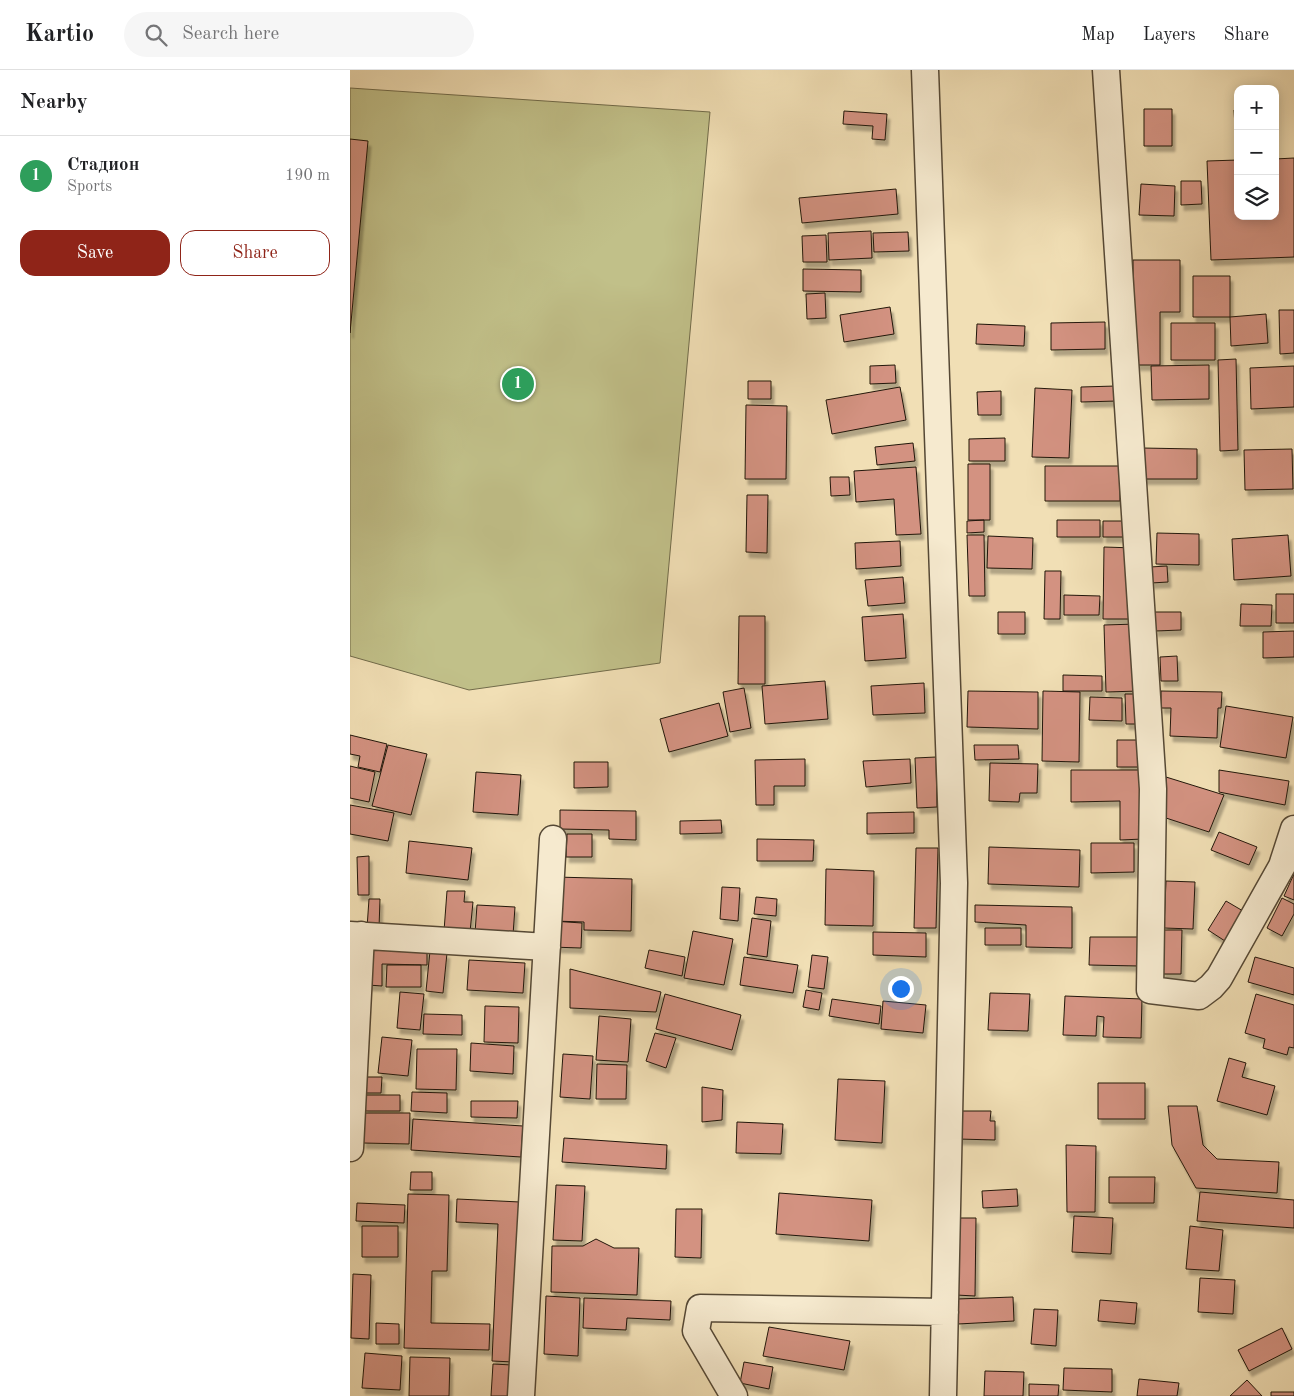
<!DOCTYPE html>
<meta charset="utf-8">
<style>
body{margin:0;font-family:"Old Standard TT",serif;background:#f6f6f6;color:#202124}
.controls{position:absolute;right:15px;top:15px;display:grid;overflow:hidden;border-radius:10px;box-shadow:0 2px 12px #0003}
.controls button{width:45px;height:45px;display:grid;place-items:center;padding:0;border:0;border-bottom:1px solid #e0e0e0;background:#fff;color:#202124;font:25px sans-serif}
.you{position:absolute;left:550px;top:918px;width:18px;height:18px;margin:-12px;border:4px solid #fff;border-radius:50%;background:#1a73e8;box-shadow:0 0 0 8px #1a73e833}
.badge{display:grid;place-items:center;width:32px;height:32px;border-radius:50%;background:#8f2418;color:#fff;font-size:16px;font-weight:700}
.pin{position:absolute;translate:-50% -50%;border:2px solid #fff;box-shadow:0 1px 5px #0006}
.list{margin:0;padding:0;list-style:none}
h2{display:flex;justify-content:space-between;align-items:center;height:65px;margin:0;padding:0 20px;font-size:21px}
h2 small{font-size:16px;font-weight:400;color:#757577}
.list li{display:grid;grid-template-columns:32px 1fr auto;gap:15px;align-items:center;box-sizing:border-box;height:80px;padding:0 20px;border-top:1px solid #e0e0e0}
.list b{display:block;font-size:19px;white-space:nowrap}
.list p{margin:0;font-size:16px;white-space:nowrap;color:#757577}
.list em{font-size:16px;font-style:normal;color:#757577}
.actions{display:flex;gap:10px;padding:15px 20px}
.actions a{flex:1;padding:11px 0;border:1px solid #8f2418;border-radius:15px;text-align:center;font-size:18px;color:#8f2418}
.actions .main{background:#8f2418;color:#fff}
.icon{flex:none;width:28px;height:28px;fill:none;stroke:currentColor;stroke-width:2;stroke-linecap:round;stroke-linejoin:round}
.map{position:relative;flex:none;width:944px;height:1326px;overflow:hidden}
header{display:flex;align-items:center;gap:30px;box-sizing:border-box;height:70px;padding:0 25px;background:#fff;border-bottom:1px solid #e0e0e0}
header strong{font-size:24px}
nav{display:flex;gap:28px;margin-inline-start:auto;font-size:18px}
.search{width:350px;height:45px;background:#f6f6f6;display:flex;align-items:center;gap:12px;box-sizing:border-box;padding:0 18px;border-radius:28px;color:#757577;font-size:19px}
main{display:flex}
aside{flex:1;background:#fff}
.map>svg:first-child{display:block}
.green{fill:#c1c089;stroke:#716b4a}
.building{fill:#d39281;stroke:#21160a;filter:url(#shadow)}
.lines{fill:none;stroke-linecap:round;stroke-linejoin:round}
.minor-casing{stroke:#554835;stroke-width:29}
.minor{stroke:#f6eacf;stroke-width:26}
</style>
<header>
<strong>Kartio</strong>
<div class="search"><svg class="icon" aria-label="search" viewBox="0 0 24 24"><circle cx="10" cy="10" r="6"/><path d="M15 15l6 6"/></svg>Search here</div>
<nav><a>Map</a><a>Layers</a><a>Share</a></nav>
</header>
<main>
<aside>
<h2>Nearby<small></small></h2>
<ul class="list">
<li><span class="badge" style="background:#2e9e5b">1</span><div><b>Стадион</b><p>Sports</p></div><em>190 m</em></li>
</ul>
<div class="actions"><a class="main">Save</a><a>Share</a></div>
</aside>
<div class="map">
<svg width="944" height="1326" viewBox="0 0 944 1326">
<defs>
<filter id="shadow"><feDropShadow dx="3" dy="5.5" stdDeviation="1" flood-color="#0004"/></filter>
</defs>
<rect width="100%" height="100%" fill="#f1dfb5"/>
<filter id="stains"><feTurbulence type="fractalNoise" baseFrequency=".004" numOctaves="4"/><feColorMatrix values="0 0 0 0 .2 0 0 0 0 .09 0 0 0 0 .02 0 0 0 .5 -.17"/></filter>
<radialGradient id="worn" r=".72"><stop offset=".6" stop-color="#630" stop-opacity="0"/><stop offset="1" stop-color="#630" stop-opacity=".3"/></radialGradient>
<path class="green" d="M0,18l360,24 -50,551 -191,27 -119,-34z"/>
<path class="building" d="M794,39h28v37h-28z
M884,40h4v34h-2z
M494,41l43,3 -2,26 -13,-1 1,-13 -30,-2z
M0,69l18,2 -18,192z
M944,88v99l-83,3 -4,-99 31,-1v56h37v-57z
M831,111h20l1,23 -21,1z
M791,114l34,2 -1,30 -35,-1z
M546,119l2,25 -96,9 -3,-25z
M521,161l1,27 -43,2 -1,-27z
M558,162l1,19 -35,1 -1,-19z
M476,165l1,27h-24l-1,-26z
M783,190h47v52h-20v53h-27z
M453,199l58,1v22l-58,-1z
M843,206h37v41h-37z
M475,223l1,25 -19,1 -1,-25z
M540,237l4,27 -50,8 -4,-27z
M929,240h15v43l-14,1z
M916,244l2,29 -37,3 -1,-29z
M755,252v27l-54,1v-27z
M821,253h44v37h-44z
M627,254l48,2 -1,20 -48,-2z
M886,289l2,91 -18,1 -2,-91z
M545,295l1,18 -26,1v-18z
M859,295v34l-57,1 -1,-34z
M944,296v41l-43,2 -1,-41z
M398,311h23v18h-23z
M766,316l1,15 -36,1v-15z
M550,317l6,33 -74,14 -6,-34z
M685,318l37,2 -3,68 -37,-1z
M651,321v24h-23l-1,-23z
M396,335l41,1 -1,73h-41z
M655,368v23h-36v-22z
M563,373l2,18 -38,4 -2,-18z
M792,378l55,1v30h-55z
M942,379l1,40 -48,1 -1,-40z
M618,394h22v56h-22z
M695,396h75v35h-75z
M566,397l5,67 -25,1 -2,-36 -38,3 -2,-31z
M480,407h19l1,18 -19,1z
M397,425h21l-1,58 -21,-1z
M634,450v12l-17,1v-12z
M707,450h43v17h-43z
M753,451h23v16h-23z
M807,463l42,1v31l-43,-1z
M617,465h17l1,61h-16z
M938,465l3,41 -57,4 -2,-41z
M638,466l45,2 -1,31 -45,-1z
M550,471l1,25 -45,3 -1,-26z
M754,477l31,1 -2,71h-30z
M817,496l1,16 -17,1 -1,-16z
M695,501h16l-1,48h-16z
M553,507l2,26 -37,3 -3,-26z
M926,524h18v29h-18z
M714,525l36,1 -1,19h-35z
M891,534l31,1 -1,21h-31z
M648,542h27v22h-27z
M804,542h27v18l-26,1z
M553,544l3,44 -41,3 -3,-44z
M389,546h26v68h-27z
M787,554l2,67 -33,1 -2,-67z
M944,561v26l-31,1v-26z
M827,586l1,25h-17l-1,-24z
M713,605l39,1v15h-39z
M475,611l3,38 -63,5 -3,-38z
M574,613l1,30 -52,2 -2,-29z
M394,618l7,40 -21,4 -7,-40z
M618,621l70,1v37l-71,-2z
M693,621l37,1 -1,70 -37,-1z
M811,621l61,1 -1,16h-3l-1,30 -47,-2 1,-28h-10z
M775,624h17v30h-16z
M740,627l32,1v23l-33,-1z
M369,633l9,33 -59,16 -9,-33z
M876,636l67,11 -7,41 -66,-11z
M0,665l37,9 -7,28 -22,-5 2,-11 -10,-2z
M767,670h26v27h-26z
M38,675l39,9 -16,61 -39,-9z
M624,675h44l1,14 -44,1z
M586,687l1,50 -20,1 -2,-50z
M455,689v27h-31v19h-18l-1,-45z
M560,689l1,24 -45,4 -3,-26z
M224,692h34v25l-34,1z
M640,693l48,1 -1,29h-17l-1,9 -30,-1z
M0,696l25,6 -6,30 -19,-4z
M721,700h71l1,69 -23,1v-39l-49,1z
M869,700l70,11 -4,24 -66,-13z
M126,702l45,3 -3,40 -45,-3z
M816,707l58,18 -15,37 -43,-14z
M0,735l44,8 -6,28 -38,-7z
M210,740l76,1v29l-27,-1v-9l-49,-1z
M564,742v21l-47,1v-21z
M371,750l1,13 -42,1v-13z
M869,762l38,15 -8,18 -38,-15z
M217,764h25v23h-26z
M407,769l57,1 -1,21h-56z
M59,771l63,7 -4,32 -62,-7z
M741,773h43v29l-43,1z
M639,777l91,3 -1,37 -91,-3z
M566,778h22l-2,80h-22z
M19,786v39h-11l-1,-38z
M476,799l48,2 -1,55 -48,-1z
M944,804v26l-10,-4z
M205,807l77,2 -1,52 -47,-1v-8l-30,-1z
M816,811l29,1 -2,47 -29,-1z
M372,817l18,1 -2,33 -18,-2z
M97,821h18l-1,11h9l-3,30 -26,-1z
M406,827l21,2 -1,17 -22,-2z
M932,828l12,6v10l-12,22 -15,-8z
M19,829h11l-1,29h-12z
M876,831l17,10 -18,30 -17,-11z
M127,835l38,2 -2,28 -38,-2z
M625,835l97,2v41l-46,-1v-22l-51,-3z
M402,848l19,3 -4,36 -20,-3z
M202,851l30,2 -1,25 -30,-1z
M635,858h36v17h-36z
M813,860h19l-1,44h-19z
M343,861l40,8 -9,46 -40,-7z
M523,862l53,1v24l-53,-2z
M740,867h50l-1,29 -50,-1z
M19,878l58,1v16l-45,-1v22l-14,-1z
M299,880l36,7 -3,19 -37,-8z
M80,881l17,2 -4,40 -17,-2z
M462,885l16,2 -4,32 -16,-2z
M394,887l54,8 -5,28 -53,-8z
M905,887l39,11v27l-46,-13z
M119,890l56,3 -2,30 -56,-3z
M37,895h34v22h-35z
M220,899l91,23 -5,20 -86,-4z
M456,920l16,3 -3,17 -16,-3z
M50,922l24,2 -4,36 -23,-2z
M640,923l40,1 -2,37 -40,-1z
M315,924l76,21 -9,35 -76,-21z
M906,924l38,11v43l-5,-1 -2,8 -24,-7 2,-9 -20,-6z
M715,926l77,3 -1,39 -38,-1 1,-20 -7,-1 -1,20 -33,-1z
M482,929l49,7 -2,18 -50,-8z
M533,931l43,4 -3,28 -42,-4z
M135,936l34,1 -1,36 -34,-1z
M74,944l38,1v20l-39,-1z
M249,946l32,3 -3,43 -32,-2z
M305,963l21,5 -10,30 -20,-7z
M32,967l30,3 -4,36 -30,-3z
M121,973l43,3 -1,28 -43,-3z
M67,979h40l-1,41 -40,-1z
M213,984l30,2 -3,43 -30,-2z
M879,988l17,5 -4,14 33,9 -8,29 -50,-14z
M247,994l30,1 -1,34h-30z
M13,1007h19l-1,16h-18z
M488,1009l47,2 -3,62 -47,-3z
M748,1013h47v36h-47z
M352,1017l21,3 -1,30 -20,2z
M62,1022l35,1v20l-36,-2z
M15,1025h35v16h-36z
M121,1031h47l-1,17 -46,-1z
M818,1036h29l6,39 14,14 62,3 -2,31 -81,-5 -24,-43z
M609,1041h32l-1,10h5v19l-37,-1z
M13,1043h47l-1,31 -46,-1z
M63,1049l110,7 -2,31 -110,-7z
M387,1052l46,2 -2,30 -45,-1z
M214,1068l103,7 -1,24 -104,-7z
M716,1075l30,1 -1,66h-28z
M61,1102h21v18h-22z
M759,1107h46l-1,26h-45z
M206,1115l29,1 -3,55 -29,-1z
M667,1119l1,17 -35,2 -1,-17z
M850,1122l94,8v28l-97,-7z
M429,1123l93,7 -3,41 -93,-7z
M58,1124l41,1 -2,76h-15l-1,52 59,1 -1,26 -85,-2z
M107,1129l63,3 -6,160 -22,-1 6,-137 -42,-2z
M7,1133l48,2 -1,18 -48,-2z
M326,1139h26l-1,49 -26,-1z
M724,1146l39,2 -2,36 -39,-2z
M607,1148h19l-1,78 -19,-1z
M12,1156h36v31h-36z
M840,1156l33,4 -4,41 -33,-2z
M246,1169l18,9h25l-2,47 -86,-3 1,-46h31z
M3,1204l18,1 -2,64 -18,-1z
M850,1208l35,2 -2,34 -35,-2z
M196,1226l34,2 -2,58 -34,-2z
M663,1227l1,24 -56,3 -1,-25z
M234,1228l87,3 -1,19 -43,-2 -1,12 -43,-2z
M750,1230l37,3 -2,21 -37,-3z
M684,1239l24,1 -2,36 -25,-2z
M26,1253l23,1v20h-23z
M419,1257l81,14 -6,29 -81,-14z
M932,1258l10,21 -43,22 -11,-21z
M15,1283l37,3 -2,34 -38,-2z
M60,1287l40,1 -1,38h-40z
M394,1292l29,5 -4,22 -29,-6z
M143,1294l19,1 -2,31h-19z
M714,1298l48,1v23l-49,-2z
M635,1301l39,1 -1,24h-39z
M789,1309l40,4 -2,13h-40z
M897,1310l15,16h-32z
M679,1314l30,1 -1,11h-29z
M921,1322h23v4h-23z"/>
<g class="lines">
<g class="minor-casing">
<path id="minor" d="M575,0l29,813 -11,513
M756,0l47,719 -3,201 49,6 12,-9 8,-9 63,-112 12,-37
M0,865l197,12
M0,1078l11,-213
M171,1326l32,-557
M384,1326l-38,-65 4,-23 245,4"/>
</g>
<use href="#minor" class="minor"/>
</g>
<rect width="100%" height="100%" filter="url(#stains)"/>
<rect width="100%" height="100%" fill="url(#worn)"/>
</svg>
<div class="controls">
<button>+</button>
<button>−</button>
<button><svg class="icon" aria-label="layers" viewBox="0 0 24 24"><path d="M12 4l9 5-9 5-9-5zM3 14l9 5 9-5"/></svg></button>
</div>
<div class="you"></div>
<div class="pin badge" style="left:168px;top:314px;background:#2e9e5b">1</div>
</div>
</main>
